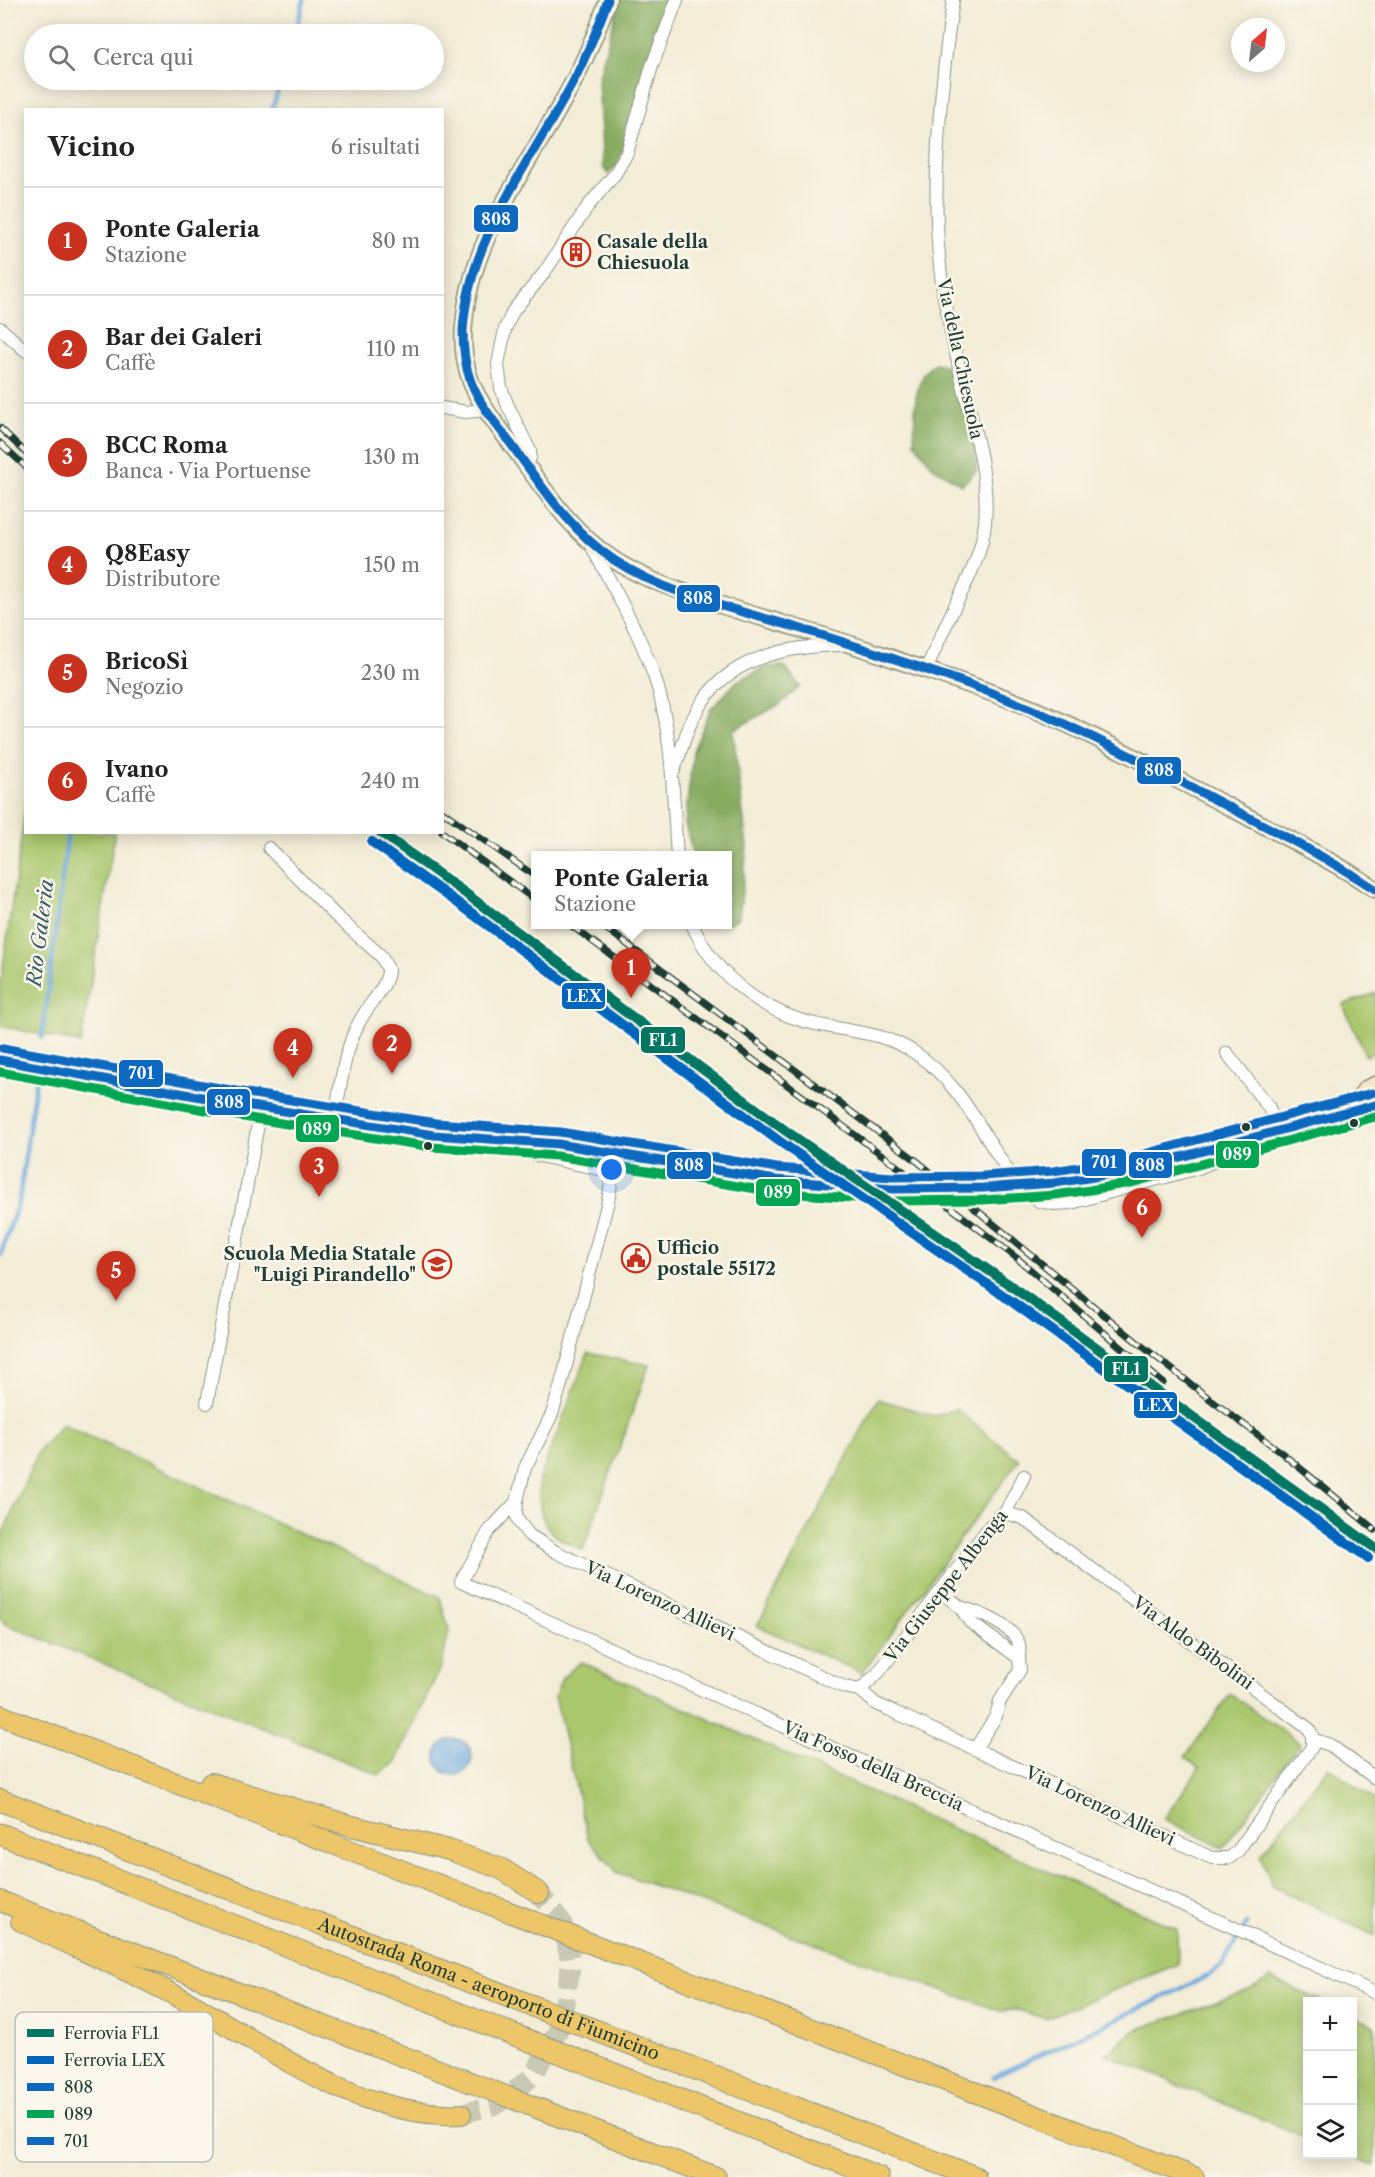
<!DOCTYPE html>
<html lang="it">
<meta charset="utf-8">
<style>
body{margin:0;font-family:"Libre Caslon Text",serif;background:#f6f6f6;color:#222}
.controls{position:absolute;right:18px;bottom:18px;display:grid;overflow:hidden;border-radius:0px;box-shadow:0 3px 15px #0003}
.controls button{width:54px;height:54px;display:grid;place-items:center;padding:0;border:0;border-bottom:2px solid #e0e0e0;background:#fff;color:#222;font:30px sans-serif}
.compass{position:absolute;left:1231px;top:18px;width:54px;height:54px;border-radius:50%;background:#fff;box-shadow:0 3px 15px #0003;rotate:28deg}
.you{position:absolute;left:612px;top:1170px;width:21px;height:21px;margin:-15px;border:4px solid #fff;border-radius:50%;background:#1a73e8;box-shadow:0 0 0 9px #1a73e833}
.badge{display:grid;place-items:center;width:39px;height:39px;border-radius:50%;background:#c8321e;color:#fff;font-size:20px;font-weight:700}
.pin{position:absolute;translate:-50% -50px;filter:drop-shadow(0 2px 3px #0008)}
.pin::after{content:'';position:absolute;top:32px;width:21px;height:18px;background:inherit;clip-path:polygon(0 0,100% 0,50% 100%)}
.popup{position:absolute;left:531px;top:851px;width:201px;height:78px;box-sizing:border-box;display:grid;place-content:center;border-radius:0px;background:#fff;filter:drop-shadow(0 2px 4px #0005);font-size:20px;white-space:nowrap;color:#767676}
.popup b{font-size:22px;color:#222}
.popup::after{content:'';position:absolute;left:50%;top:100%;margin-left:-12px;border:12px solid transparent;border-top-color:#fff}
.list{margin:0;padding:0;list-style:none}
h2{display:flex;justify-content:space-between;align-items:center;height:78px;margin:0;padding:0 24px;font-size:26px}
h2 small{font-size:20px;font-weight:400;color:#767676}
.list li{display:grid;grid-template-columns:39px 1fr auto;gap:18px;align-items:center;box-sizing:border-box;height:108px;padding:0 24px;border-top:2px solid #e0e0e0}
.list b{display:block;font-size:22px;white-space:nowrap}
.list p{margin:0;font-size:20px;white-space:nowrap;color:#767676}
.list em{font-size:20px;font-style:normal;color:#767676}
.icon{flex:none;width:33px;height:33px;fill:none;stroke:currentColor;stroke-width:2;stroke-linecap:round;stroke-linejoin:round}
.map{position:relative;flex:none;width:1375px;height:2177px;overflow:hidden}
.search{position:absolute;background:#fff;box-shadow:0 3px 15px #0003;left:24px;top:24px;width:420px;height:66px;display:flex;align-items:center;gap:15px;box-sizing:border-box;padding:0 21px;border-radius:33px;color:#767676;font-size:22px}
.panel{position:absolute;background:#fff;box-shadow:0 3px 15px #0003;left:24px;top:108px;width:420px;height:726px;border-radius:0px}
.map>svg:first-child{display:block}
.green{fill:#aac76e;stroke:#648251;stroke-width:1.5}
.forest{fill:#87ac61;stroke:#53744a;stroke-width:1.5}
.water{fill:#6aa7dc;stroke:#447288;stroke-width:1.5}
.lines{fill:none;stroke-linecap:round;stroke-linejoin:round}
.stream{stroke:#6aa7dc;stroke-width:4.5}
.trunk-tunnel{stroke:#c9c9b6;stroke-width:20;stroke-dasharray:20 10;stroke-linecap:butt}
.minor-casing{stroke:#899485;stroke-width:14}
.secondary-casing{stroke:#899485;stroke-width:19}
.trunk-casing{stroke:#899485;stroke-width:22}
.motorway-casing{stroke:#899485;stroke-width:23}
.minor{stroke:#fff;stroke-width:12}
.secondary{stroke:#f7e8c3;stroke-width:16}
.trunk{stroke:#ecc669;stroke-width:20}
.motorway{stroke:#ecc669;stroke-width:21}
.rail-casing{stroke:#1f3d34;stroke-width:7}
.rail{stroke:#fbf7ec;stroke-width:4.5;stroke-dasharray:14;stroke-linecap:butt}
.secondary-bridge-casing{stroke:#899485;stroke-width:19;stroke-linecap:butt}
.secondary-bridge{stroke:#f7e8c3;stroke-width:16}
.bus-1-casing{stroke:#fbf7ec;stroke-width:14}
.bus-2-casing{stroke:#fbf7ec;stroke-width:14}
.bus-3-casing{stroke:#fbf7ec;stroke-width:14}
.bus-1{stroke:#0c69bf;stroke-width:9}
.bus-2{stroke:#00a651;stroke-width:9}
.bus-3{stroke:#0c69bf;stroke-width:9}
.rail-1-casing{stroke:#fbf7ec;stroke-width:15}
.rail-2-casing{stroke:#fbf7ec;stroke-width:15}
.rail-1{stroke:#007663;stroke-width:10}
.rail-2{stroke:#0065bd;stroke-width:10}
.bus-dot{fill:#1f3d34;stroke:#fbf7ec;stroke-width:2}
.labels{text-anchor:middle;stroke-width:5;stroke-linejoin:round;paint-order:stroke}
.poi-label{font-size:18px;font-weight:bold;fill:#1f3d34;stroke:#fbf7ec;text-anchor:start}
.street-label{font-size:18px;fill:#1f3d34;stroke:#fbf7ec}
.water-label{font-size:20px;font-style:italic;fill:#365d66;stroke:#fbf7ec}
.key{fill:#fbf7ec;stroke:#b9bfb5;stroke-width:1.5}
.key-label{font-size:16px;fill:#1f3d34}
.line-badge{stroke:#fbf7ec;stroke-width:2}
.badge-label{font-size:16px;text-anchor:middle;font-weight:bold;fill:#fff}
</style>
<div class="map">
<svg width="1375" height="2177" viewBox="0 0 1375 2177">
<rect width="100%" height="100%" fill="#fbf7ec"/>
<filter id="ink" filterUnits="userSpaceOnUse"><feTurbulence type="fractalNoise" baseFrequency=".0167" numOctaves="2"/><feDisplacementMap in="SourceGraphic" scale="12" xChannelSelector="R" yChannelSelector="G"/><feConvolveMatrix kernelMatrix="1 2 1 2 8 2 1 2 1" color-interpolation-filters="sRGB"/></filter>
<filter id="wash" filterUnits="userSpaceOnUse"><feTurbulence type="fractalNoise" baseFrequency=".008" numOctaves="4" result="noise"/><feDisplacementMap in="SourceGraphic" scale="24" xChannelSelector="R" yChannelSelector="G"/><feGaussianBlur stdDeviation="1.35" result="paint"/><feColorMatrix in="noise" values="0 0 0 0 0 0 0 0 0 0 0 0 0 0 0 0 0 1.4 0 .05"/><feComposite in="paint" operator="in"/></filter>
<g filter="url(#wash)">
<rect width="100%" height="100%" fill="#f3ecd6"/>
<path class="green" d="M25,811l1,21 89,1 -34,210 -81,-17v-38z
M1375,993v59l-9,4 -23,-51z
M588,1353l61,12 -66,185c-8,-4 -18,-8 -26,-13 -18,-12 -19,-38 -18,-57z
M878,1399l57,17 21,-7 63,51 -157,213 -105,-47z
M62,1424l378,173 9,33 -7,35 -47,98 -16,12 -374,-151 -5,-7v-77l38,-88z
M581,1662l596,267 1,35 -132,54 -31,-8 -15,1 -383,-139 -29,-33 -33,-143 7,-18z
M1230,1694l70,49 -77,105 -59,-29 35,-51 -14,-11z
M1328,1767l47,33v136l-103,-50 -11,-31z
M1270,1978l52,23 -14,1 -1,136 -202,-84 31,-24 112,-39z
M1353,2016l22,10v140l-27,-11 4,-1z"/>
<path class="forest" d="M619,0h53l-55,166 -9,8 -5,-7 -5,-87z
M935,363c4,1 10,1 13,4 16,16 29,82 28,104l-14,14 -29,-18 -19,-25c2,-27 -4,-62 21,-79z
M784,666l16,21 -21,18 -46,25 14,117 -8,71 -12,6v-68l-34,-1 -8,-31 8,-73 18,-42 26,-28 29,-14z"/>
<path class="water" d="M436 1757a18 18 0 1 1 36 0a18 18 0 1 1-36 0Z"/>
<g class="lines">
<path class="stream" d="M295,34l9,-34
M272,110l9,-30
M42,1038l26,-206
M0,1256l19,-56 17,-121
M993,2077l215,-101 14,-11 24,-41"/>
</g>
</g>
<g filter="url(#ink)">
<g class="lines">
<path class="trunk-tunnel" d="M461,2114l37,-10 35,-28 28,-51 10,-61 -9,-42 -23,-29"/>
<g class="minor-casing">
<path id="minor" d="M0,328l26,23
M442,408l24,4 20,-2
M527,466l3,-8v-7l-22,-45 -7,-18 -3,-24 7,-35 8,-18 31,-38 44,-67 27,-32 12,-21 25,-87 25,-66
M590,543c24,47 53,94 68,145 15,53 15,112 19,168
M926,670c8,-19 17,-39 26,-58 14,-29 30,-57 33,-89 4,-44 -9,-88 -20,-130 -8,-34 -16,-68 -22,-103 -14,-91 -3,-199 10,-290
M673,773c9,-24 15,-51 30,-72 31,-46 89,-55 139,-56
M269,848l66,67 46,41 7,13c0,17 -16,31 -24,45 -20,31 -23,69 -29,105
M692,924c22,51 70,88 123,100 36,8 69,8 100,29 49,32 69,87 103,132l21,16 16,3 16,-1 127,-35 41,-17 39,-20 -9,-23 -42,-55
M525,1142l2,7 8,6 78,17 -5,29 -46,180 -10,33 -27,54 -8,33 -1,13 3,8 10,13 27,17 288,135 16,3 16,14 14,6 322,148h17l8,-6 75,-105v-13l-3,-5 -286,-211 -18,-5
M207,1403l54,-295
M517,1501l-28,30 -28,51 787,352 127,59
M940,1591l20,16 10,15 49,36c0,-4 1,-10 0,-14 -7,-19 -41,-32 -59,-37
M860,1690l18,-17 112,-147 9,-10 6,-3 19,-37
M1312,1739l18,6 45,33
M975,1749l21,-33 4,-15 20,-31 -1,-12"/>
</g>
<g class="secondary-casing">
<path id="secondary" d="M608,0c-13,38 -29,74 -49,108 -38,68 -89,135 -95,216 -2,19 0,39 7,58 9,23 26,43 40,62 31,42 59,88 103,116 34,22 72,33 110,46 51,16 104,30 156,48 56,20 113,37 167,61 64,28 124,62 186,94 48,26 97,50 142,80
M0,1060l245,45 189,30 36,4 88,5
M1349,1111l17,-22 9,-4
M1132,1170l243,-65"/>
</g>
<g class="trunk-casing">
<path id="trunk" d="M0,1715l1194,462
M211,1783l137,42 101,25 53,19 37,24
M0,1901l716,276
M21,1921c55,27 112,51 165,80 85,47 173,118 275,113"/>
</g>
<g class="motorway-casing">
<g id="motorway">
<path id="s1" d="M0,1800l975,377"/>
<path d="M0,1834l878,343"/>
</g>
</g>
<use href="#minor" class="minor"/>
<use href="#secondary" class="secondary"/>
<use href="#trunk" class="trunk"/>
<use href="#motorway" class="motorway"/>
<g class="rail-casing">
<path id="rail" d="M0,428l26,25
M0,443l26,24
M442,811l93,65
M442,832l93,68
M569,924l320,236 129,99 145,124
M600,924l317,237 220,181 78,61 62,46 98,81"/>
</g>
<use href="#rail" class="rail"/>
<g class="secondary-bridge-casing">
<path id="secondary-bridge" d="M558,1144c80,11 158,29 238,38 113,13 225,8 336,-12"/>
</g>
<use href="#secondary-bridge" class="secondary-bridge"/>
<g class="bus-1-casing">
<path id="bus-1" d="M608,0c-12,33 -25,65 -42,95 -41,75 -98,147 -103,236 0,17 2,35 8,51 9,23 26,43 40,62 31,42 59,87 103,116 53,35 121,49 181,67 54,16 108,35 162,53 87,31 168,72 249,115 57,30 115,59 169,94
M0,1060l245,45 189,30 124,9 218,36 116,9 91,-1 71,-5 34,-5 44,-8 243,-65"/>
</g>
<g class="bus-2-casing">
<path id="bus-2" d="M0,1072l243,45 189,30 125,9 217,36 118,9 92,-1 71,-5 35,-5 45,-8 240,-65"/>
</g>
<g class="bus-3-casing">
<path id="bus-3" d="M2,1048l245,45 189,30 124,9 217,36 115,9 91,-1 70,-5 33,-5 43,-8 243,-65"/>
</g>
<use href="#bus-1" class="bus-1"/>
<use href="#bus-2" class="bus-2"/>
<use href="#bus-3" class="bus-3"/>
<g class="rail-1-casing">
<path id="rail-1" d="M380,832l85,61 321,238 221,152 368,265"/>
</g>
<g class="rail-2-casing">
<path id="rail-2" d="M372,842l86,61 321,238 221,152 368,265"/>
</g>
<use href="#rail-1" class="rail-1"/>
<use href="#rail-2" class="rail-2"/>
</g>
</g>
<defs>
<g id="building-ring" transform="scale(1.5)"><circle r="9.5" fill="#fbf7ec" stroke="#c8321e" stroke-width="1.5"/><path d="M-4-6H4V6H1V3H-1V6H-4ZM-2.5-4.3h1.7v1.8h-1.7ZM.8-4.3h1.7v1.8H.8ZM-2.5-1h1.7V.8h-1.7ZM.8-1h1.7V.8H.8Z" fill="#c8321e"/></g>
<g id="civic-ring" transform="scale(1.5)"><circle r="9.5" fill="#fbf7ec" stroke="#c8321e" stroke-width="1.5"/><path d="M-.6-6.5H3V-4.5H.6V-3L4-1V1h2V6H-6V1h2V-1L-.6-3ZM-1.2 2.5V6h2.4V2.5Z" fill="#c8321e"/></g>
<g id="school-ring" transform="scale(1.5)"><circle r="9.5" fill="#fbf7ec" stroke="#c8321e" stroke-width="1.5"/><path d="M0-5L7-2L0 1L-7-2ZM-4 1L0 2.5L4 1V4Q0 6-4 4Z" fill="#c8321e"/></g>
</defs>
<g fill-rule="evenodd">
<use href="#building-ring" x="576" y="252"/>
<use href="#civic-ring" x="636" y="1258"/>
<use href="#school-ring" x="437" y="1264"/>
</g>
<g class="bus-dot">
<circle cx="1354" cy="1123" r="5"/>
<circle cx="1246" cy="1127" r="5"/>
<circle cx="428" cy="1146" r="5"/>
</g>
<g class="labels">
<g class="poi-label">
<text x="597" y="248">Casale della<tspan x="597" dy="21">Chiesuola</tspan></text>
<text x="657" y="1254">Ufficio<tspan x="657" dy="21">postale 55172</tspan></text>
<text x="416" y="1260" text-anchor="end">Scuola Media Statale<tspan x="416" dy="21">"Luigi Pirandello"</tspan></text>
</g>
<g class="street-label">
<text transform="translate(960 359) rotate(78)" y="6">Via della Chiesuola</text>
<text transform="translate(946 1586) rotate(-52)" y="6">Via Giuseppe Albenga</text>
<text transform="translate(660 1601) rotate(25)" y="6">Via Lorenzo Allievi</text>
<text transform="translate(1193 1643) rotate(36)" y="6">Via Aldo Bibolini</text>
<text transform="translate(873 1766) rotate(24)" y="6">Via Fosso della Breccia</text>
<text transform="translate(1100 1806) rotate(25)" y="6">Via Lorenzo Allievi</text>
<text dy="6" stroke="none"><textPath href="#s1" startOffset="524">Autostrada Roma - aeroporto di Fiumicino</textPath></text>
</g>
<g class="water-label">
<text transform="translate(40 933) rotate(-83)" y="7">Rio Galeria</text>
</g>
</g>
<rect x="15" y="2012" width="198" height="150" rx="9" class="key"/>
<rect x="27" y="2029" width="27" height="8" fill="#007663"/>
<rect x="27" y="2056" width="27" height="8" fill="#0065bd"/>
<rect x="27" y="2083" width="27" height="8" fill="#0c69bf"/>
<rect x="27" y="2110" width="27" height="8" fill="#00a651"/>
<rect x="27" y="2137" width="27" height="8" fill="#0c69bf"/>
<g class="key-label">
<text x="64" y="2039">Ferrovia FL1</text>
<text x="64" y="2066">Ferrovia LEX</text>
<text x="64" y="2093">808</text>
<text x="64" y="2120">089</text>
<text x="64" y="2147">701</text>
</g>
<g class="line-badge">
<rect x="473" y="204" width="46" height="29" rx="6" fill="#0c69bf"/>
<rect x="676" y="584" width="45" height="29" rx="6" fill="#0c69bf"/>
<rect x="1136" y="756" width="46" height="29" rx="6" fill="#0c69bf"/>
<rect x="561" y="982" width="45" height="28" rx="6" fill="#0065bd"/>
<rect x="640" y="1026" width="46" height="28" rx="6" fill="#007663"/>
<rect x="118" y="1059" width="46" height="29" rx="6" fill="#0c69bf"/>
<rect x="206" y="1088" width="45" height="28" rx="6" fill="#0c69bf"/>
<rect x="295" y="1114" width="45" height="29" rx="6" fill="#00a651"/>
<rect x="1215" y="1140" width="45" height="29" rx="6" fill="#00a651"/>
<rect x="1081" y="1148" width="46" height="29" rx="6" fill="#0c69bf"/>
<rect x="1128" y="1151" width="45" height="28" rx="6" fill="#0c69bf"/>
<rect x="666" y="1151" width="46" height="29" rx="6" fill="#0c69bf"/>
<rect x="755" y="1178" width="46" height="29" rx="6" fill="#00a651"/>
<rect x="1103" y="1355" width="46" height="28" rx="6" fill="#007663"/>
<rect x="1133" y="1391" width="45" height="28" rx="6" fill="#0065bd"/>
</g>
<g class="badge-label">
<text x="496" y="225">808</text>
<text x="698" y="604">808</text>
<text x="1159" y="776">808</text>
<text x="584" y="1002">LEX</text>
<text x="663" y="1046">FL1</text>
<text x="141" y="1079">701</text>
<text x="229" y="1108">808</text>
<text x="317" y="1135">089</text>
<text x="1237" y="1160">089</text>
<text x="1104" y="1168">701</text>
<text x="1150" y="1171">808</text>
<text x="689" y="1171">808</text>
<text x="778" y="1198">089</text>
<text x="1126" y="1375">FL1</text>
<text x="1156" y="1411">LEX</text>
</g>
</svg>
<div class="controls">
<button>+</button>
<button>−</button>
<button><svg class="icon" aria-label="layers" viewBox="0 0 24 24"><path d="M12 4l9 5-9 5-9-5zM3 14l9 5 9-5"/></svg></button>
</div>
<svg class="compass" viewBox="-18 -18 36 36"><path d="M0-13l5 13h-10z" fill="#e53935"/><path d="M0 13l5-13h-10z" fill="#767676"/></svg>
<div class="you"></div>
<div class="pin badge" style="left:631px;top:998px">1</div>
<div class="popup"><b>Ponte Galeria</b>Stazione</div>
<div class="pin badge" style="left:392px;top:1074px">2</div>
<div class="pin badge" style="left:319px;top:1197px">3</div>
<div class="pin badge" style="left:293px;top:1078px">4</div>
<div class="pin badge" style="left:116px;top:1301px">5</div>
<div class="pin badge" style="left:1142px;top:1238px">6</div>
<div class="search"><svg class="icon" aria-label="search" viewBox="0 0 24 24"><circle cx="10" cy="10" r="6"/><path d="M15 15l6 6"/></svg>Cerca qui</div>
<section class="panel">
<h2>Vicino<small>6 risultati</small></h2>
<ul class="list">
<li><span class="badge">1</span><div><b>Ponte Galeria</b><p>Stazione</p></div><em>80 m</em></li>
<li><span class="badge">2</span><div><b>Bar dei Galeri</b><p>Caffè</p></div><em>110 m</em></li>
<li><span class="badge">3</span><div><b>BCC Roma</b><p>Banca · Via Portuense</p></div><em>130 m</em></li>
<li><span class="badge">4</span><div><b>Q8Easy</b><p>Distributore</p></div><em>150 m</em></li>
<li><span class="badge">5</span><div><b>BricoSì</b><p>Negozio</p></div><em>230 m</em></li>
<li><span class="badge">6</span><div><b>Ivano</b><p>Caffè</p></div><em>240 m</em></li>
</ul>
</section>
</div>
